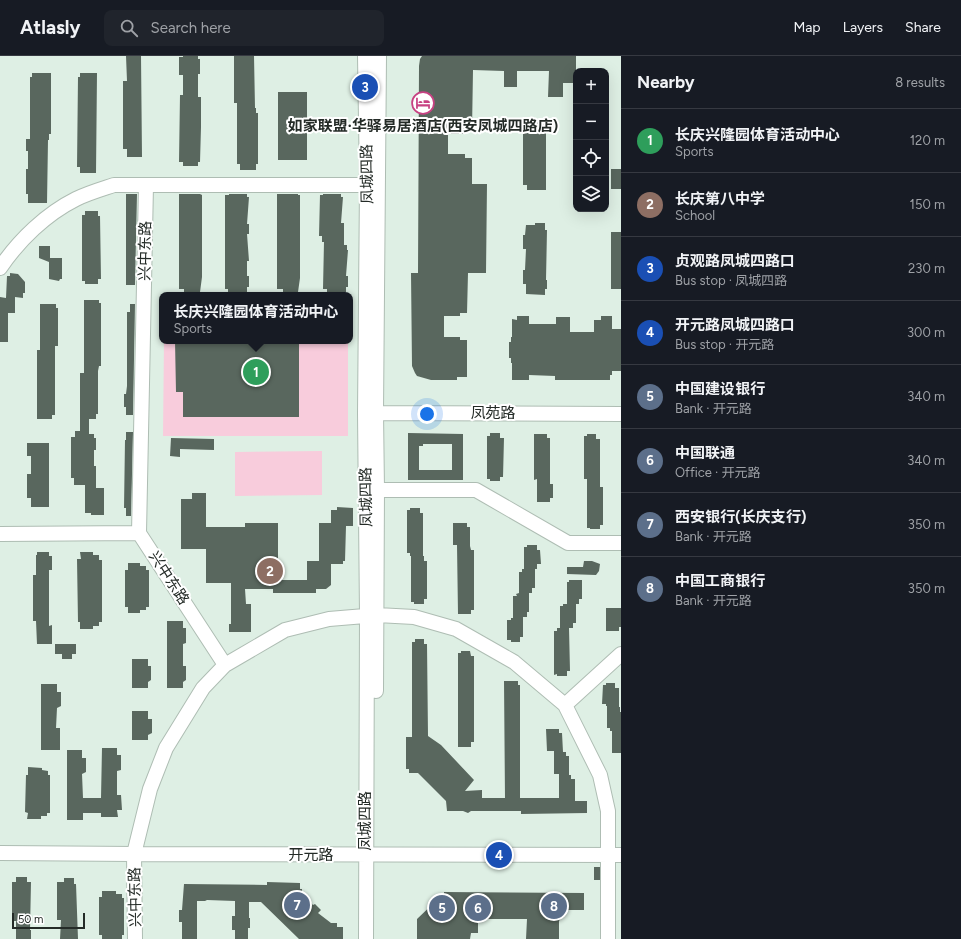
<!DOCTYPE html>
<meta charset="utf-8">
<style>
body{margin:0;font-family:Figtree,"Noto Sans SC",sans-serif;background:#20242c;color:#f1f3f6}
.controls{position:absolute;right:12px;top:12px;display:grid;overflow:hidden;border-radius:8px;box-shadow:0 4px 16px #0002}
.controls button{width:36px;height:36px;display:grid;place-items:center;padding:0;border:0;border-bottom:1px solid #363941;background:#171b24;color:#f1f3f6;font:20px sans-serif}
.scale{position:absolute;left:12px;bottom:10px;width:73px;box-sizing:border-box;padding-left:4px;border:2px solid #242b27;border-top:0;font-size:11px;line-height:14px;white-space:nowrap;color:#242b27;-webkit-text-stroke:3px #fff;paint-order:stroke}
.you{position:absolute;left:427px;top:358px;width:14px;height:14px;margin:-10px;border:3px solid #fff;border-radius:50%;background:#1a73e8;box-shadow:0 0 0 6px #1a73e833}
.badge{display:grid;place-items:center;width:26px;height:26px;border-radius:50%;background:#c74182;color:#fff;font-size:13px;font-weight:700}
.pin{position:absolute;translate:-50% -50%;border:2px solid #fff;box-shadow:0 1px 4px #0006}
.popup{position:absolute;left:159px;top:236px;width:194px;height:52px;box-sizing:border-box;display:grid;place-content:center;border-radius:8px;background:#171b24;filter:drop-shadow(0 1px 3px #0005);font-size:13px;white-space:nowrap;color:#9ea1a6}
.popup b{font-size:15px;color:#f1f3f6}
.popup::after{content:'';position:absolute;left:50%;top:100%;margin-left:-8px;border:8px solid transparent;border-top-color:#171b24}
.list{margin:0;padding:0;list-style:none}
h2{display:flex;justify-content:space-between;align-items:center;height:52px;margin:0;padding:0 16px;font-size:17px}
h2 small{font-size:13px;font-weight:400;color:#9ea1a6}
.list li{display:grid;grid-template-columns:26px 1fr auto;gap:12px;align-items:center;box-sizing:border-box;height:64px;padding:0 16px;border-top:1px solid #363941}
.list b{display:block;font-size:15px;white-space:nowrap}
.list p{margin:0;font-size:13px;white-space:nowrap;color:#9ea1a6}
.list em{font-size:13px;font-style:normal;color:#9ea1a6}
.icon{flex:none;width:22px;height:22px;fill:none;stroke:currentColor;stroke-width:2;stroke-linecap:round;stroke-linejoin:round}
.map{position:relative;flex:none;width:621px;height:883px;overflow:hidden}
header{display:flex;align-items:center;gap:24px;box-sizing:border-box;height:56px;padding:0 20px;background:#171b24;border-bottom:1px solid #363941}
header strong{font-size:19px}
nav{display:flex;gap:22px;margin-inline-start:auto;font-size:14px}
.search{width:280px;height:36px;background:#20242c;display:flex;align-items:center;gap:10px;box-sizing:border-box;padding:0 14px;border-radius:8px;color:#9ea1a6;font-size:15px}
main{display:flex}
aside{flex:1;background:#171b24}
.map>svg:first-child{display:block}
.grass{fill:#f8ccdc}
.building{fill:#59675e;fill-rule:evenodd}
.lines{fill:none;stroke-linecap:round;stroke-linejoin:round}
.minor-casing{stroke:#aebdb3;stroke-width:16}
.minor{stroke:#fff;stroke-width:14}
.labels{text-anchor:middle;stroke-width:4;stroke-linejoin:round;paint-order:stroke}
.poi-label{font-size:15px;font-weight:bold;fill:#242b27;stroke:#fff}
.street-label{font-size:15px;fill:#242b27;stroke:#fff}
</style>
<header>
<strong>Atlasly</strong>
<div class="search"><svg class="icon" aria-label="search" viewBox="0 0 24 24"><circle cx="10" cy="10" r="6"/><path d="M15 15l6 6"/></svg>Search here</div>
<nav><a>Map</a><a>Layers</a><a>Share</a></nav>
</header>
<main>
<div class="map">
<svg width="621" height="883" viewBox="0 0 621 883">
<rect width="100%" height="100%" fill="#deefe4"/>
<path class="grass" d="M164,285h184v95h-185z
M322,395v44l-87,1v-44z"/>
<path class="building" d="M126,0h15l1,101h-15v-8h-4v-68h4z
M183,0h15v3h2v15h-2v23h3v30l-1,35h-2v4h-15v-4h-4l1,-67h3v-20h-4v-18h4z
M234,0h20l1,52h1v5h2v51h-2v6h-16v-6h-3v-61h-3z
M422,0h154v27h-13v14h-15l1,-26h-32v16h-13v-16l-31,-1 -1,60h-7v4h-17v20h17v4h7v26h15l-1,89h-18l-1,40h-7v3h-16v21h16v3h7v37h-10v3h-26l-14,-4 -2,-3 -3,-7 -1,-93h7l1,-207 1,-7z
M32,17h19v61h-2v6h-1l-1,63h-19v-9h-2v-25h2v-18h-2v-12h4v-62h2z
M80,17h17l-1,100h-16v-6h-3l1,-90h2z
M278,36h29v68h-29z
M534,66h12v68h-19v-5h-4v-58h5v-4h6z
M611,113h10v20h-10z
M126,138h11l-2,91h-9z
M179,138h21l2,1v82l-2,15h-16v-3h-5z
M229,138h18v3h2l-2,27h2v10h-2l2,27h-2v15h2v11h-2v5h-4v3h-15v-6h-3v-94h4z
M277,138h21v1h2v83l-2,14h-15v-3h-6z
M323,138h18v3h2l-2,26h3v22h3v5h1l-2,26h2v11h-2v5h-5v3h-14v-6h-4l1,-47h-2v-6h-3l1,-41h3z
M85,155h13v5h2l1,63h-3v5h-13v-3h-3v-66h3z
M535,167h10v7h2l-1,50h1v9h-2v6l-19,-1v-10h-3v-14h2l1,-21h-3v-14h2l1,-10h9z
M611,176h10v57h-10z
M39,190h11v12h12v21h-2l-1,2 -10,-2v-17l-10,-4z
M10,217l8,1 7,8v11h-2v5l-8,-1v16h-7v29h-8v-45l6,1 1,-22h3z
M84,244h15v3h2v63h-2l-1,5v43h-2v5h-7v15h5v4h2v12h-2v16h2v22h8v27h-13v-2h-6v-28h-11v-7h-3v-41h4v-6h5v-58h4z
M40,248h16v4h2v38h-3v69h-3v4h-15v-69h3z
M130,248h5l-2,111h-7v-8h-2v-13h2l1,-8v-74h3z
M517,260h12v8h27v-7h14v15h24v-12h7v-4h11v13h9v42h-9v4h-2v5h-55v-4l-26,-1v5h-17v-17h-1v-5h-2v-16h2v-5h1v-18l5,1z
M175,285h124v76h-116v-25h-7z
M126,376h7l-2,84h-5v-8h-2l1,-68h1z
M408,377l55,1v46h-55zM423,388h29v26h-33v-24h4z
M490,377h10v5h4l-1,39h-3v4h-10v-2h-3v-43h3z
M534,378h13v4h3v46h3v14h-3v4h-13v-23l-3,1z
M587,378h9v5h4v48h3v38h-3v4h-10v-1h-3v-49h-3v-43h3z
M171,382l43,1v11l-34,-1v8l-10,-1z
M27,387h22v64h-18v-9h-4v-24h4v-18h-4z
M192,437h14v34h39v-4h33v57h29v-19h12v-38h12v-13h6v-3l16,1v18h-7l-1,35h-2v3h-12v21l-5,4h-10v4h-43v-4h-28l1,15h5v28h-22v-8h2v-41h-25v-34h-25v-50h11z
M410,452h10v5h3v43h1v5h3v38h-3v5h-10v-2h-3v-46h-1v-3h-3v-43h3z
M453,467h14v4h3v19l1,4h3v60h-3v4h-13l-1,-69h-4z
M527,489h10v5h3l1,14h-4v5h-2v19h-3v5h-3v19h-2v5h-4v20h-3v5h-9v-2h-4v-20h4v-2h2v-22h4l-1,-2 3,-1v-21h3v-3h2v-22h3z
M37,496h12v4h3v14h-3v56l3,-1v19h-15l-1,-23h-3v-46h3v-20h1z
M80,496h13v3h6v5h3v62h-3v4h-6v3h-13v-7h-2l-1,-63h4z
M584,505h8l8,3 -1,7 -3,4 -29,-1v-7h16z
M128,507h12v3h6v4h3v37h-3v3h-6v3h-12v-6h-3v-37h3z
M569,524h13v19h-3v5h-3v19h-3v5h-4l1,43h-3v5h-10v-2l-3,1v-44h3v-3h3v-22h3v-2h4v-22h2z
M606,552h15v19h-2v4h-13z
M167,565h16v7h3v15l-3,1v22h3v14l-3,2v6h-16z
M415,583h9v5h3l1,92 13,9 33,35 -9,11 17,-1v8h23l-1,-117h14v4h2v113h39v-24h-5v-23h-7l-1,-22h13v4h3l1,19h3v4h3v19h2v4h4v22h12v12l-66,1v-3h-50l-3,2 -5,-2h-16l-1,-10 -28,-28h-9v-4h-3v-32h6v-95h3z
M55,588h21v10h-4v5h-10v-5h-7z
M461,595h9l1,5h3v86h-3v5h-13v-94h3z
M132,603h16v7h3v14l-3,2v6h-16z
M606,627h9v5h4v19h1v5h1v41h-9v-22h-2v-3h-3v-22h-1v-2h-4l1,-19h3z
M41,628h16v8h4v14l-4,2 -1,20h4v22h-19z
M132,655h16v8h4v14l-4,2v5h-16z
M102,692h15v7h4v15l-4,1v24h4l1,15h-5l1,7h-17v-4h-18v7h-16v-70h15v8h4v14l-4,2 1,24h18z
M28,711l14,1v2l6,1v4h2v38h-3v3h-6v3h-14l1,-6 -3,-1 1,-37h2z
M594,811h6v13h-6z
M16,821h11v5h4l-1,48h1v9h-15v-18h-4v-39h4z
M64,822h10v6h2l2,55h-18l1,-19h-4v-38h7z
M267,826l33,1v6h2v5l11,11 2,-1 6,6 -3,3 13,10h6v4h6v12h-44l-38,-37h-12v16h1v10h-2v11h-13v-9h-3v-14h3v-15l-28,-1 -2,1h-8v38h-15v-17h-3v-12h3l2,-26 83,1z
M102,835h14v3h6v4h2v37h-2v4h-20v-4h-3v-38h3z
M444,836l140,1v17h-23v8l-2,3v18h-33l1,-20h-49v14h-7l-1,6h-53v-20l22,-21 5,-1z"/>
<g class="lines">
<g class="minor-casing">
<path id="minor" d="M365,0l2,129 -2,228 2,202 -1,324
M0,212c19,-28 46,-54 76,-69 12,-6 26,-10 38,-14h253
M367,357l254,1
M377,434h99l92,53h53
M0,478l139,-1
M225,609l60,-35 44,-11 48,-4 37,2 42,12 58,33 51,43 35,70 8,36v128
M376,635l1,-201 -1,-78 3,-356
M565,649l56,-51
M0,797l134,1 487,1
M135,883l-1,-85 16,-65 16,-41 37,-60 22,-23 -86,-132 7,-348"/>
</g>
<use href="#minor" class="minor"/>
</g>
<defs>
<g id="hotel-ring" transform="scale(1.15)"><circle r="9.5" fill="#fff" stroke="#c74182" stroke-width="1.5"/><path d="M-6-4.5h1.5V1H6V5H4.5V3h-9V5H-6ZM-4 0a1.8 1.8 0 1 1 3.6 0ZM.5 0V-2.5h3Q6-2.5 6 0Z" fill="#c74182"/></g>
</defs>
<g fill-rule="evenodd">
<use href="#hotel-ring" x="423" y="47"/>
</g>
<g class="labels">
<g class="poi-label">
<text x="423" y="75">如家联盟·华驿易居酒店(西安凤城四路店)</text>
</g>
<g class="street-label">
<text transform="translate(367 118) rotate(-91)" y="5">凤城四路</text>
<text transform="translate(145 195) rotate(-89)" y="5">兴中东路</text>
<text x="493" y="362">凤苑路</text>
<text transform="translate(366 441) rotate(-91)" y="5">凤城四路</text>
<text transform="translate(169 522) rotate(57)" y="5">兴中东路</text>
<text transform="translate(365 765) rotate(-90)" y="5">凤城四路</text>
<text x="311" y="804">开元路</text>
<text transform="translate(135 841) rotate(-91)" y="5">兴中东路</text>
</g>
</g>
</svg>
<div class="controls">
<button>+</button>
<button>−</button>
<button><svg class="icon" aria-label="locate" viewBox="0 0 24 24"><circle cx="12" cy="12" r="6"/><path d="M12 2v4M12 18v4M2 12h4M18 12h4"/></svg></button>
<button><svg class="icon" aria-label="layers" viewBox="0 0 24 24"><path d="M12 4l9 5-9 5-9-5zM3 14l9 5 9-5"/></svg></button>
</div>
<div class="scale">50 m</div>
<div class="you"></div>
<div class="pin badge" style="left:256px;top:316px;background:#2e9e5b">1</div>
<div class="popup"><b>长庆兴隆园体育活动中心</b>Sports</div>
<div class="pin badge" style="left:270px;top:515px;background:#8d6e63">2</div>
<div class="pin badge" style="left:365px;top:31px;background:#1a4fb4">3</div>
<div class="pin badge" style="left:499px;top:799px;background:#1a4fb4">4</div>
<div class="pin badge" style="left:442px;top:852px;background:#5c6f8a">5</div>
<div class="pin badge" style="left:478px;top:852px;background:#5c6f8a">6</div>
<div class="pin badge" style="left:297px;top:849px;background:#5c6f8a">7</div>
<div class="pin badge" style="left:554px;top:850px;background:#5c6f8a">8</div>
</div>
<aside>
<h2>Nearby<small>8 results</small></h2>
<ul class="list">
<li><span class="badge" style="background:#2e9e5b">1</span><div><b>长庆兴隆园体育活动中心</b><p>Sports</p></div><em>120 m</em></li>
<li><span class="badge" style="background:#8d6e63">2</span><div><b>长庆第八中学</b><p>School</p></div><em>150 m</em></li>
<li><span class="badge" style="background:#1a4fb4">3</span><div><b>贞观路凤城四路口</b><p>Bus stop · 凤城四路</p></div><em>230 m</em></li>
<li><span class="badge" style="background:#1a4fb4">4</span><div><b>开元路凤城四路口</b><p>Bus stop · 开元路</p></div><em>300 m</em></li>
<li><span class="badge" style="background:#5c6f8a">5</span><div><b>中国建设银行</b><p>Bank · 开元路</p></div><em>340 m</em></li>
<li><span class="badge" style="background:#5c6f8a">6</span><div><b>中国联通</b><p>Office · 开元路</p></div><em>340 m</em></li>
<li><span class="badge" style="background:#5c6f8a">7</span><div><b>西安银行(长庆支行)</b><p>Bank · 开元路</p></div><em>350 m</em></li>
<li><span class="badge" style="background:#5c6f8a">8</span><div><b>中国工商银行</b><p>Bank · 开元路</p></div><em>350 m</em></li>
</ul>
</aside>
</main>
